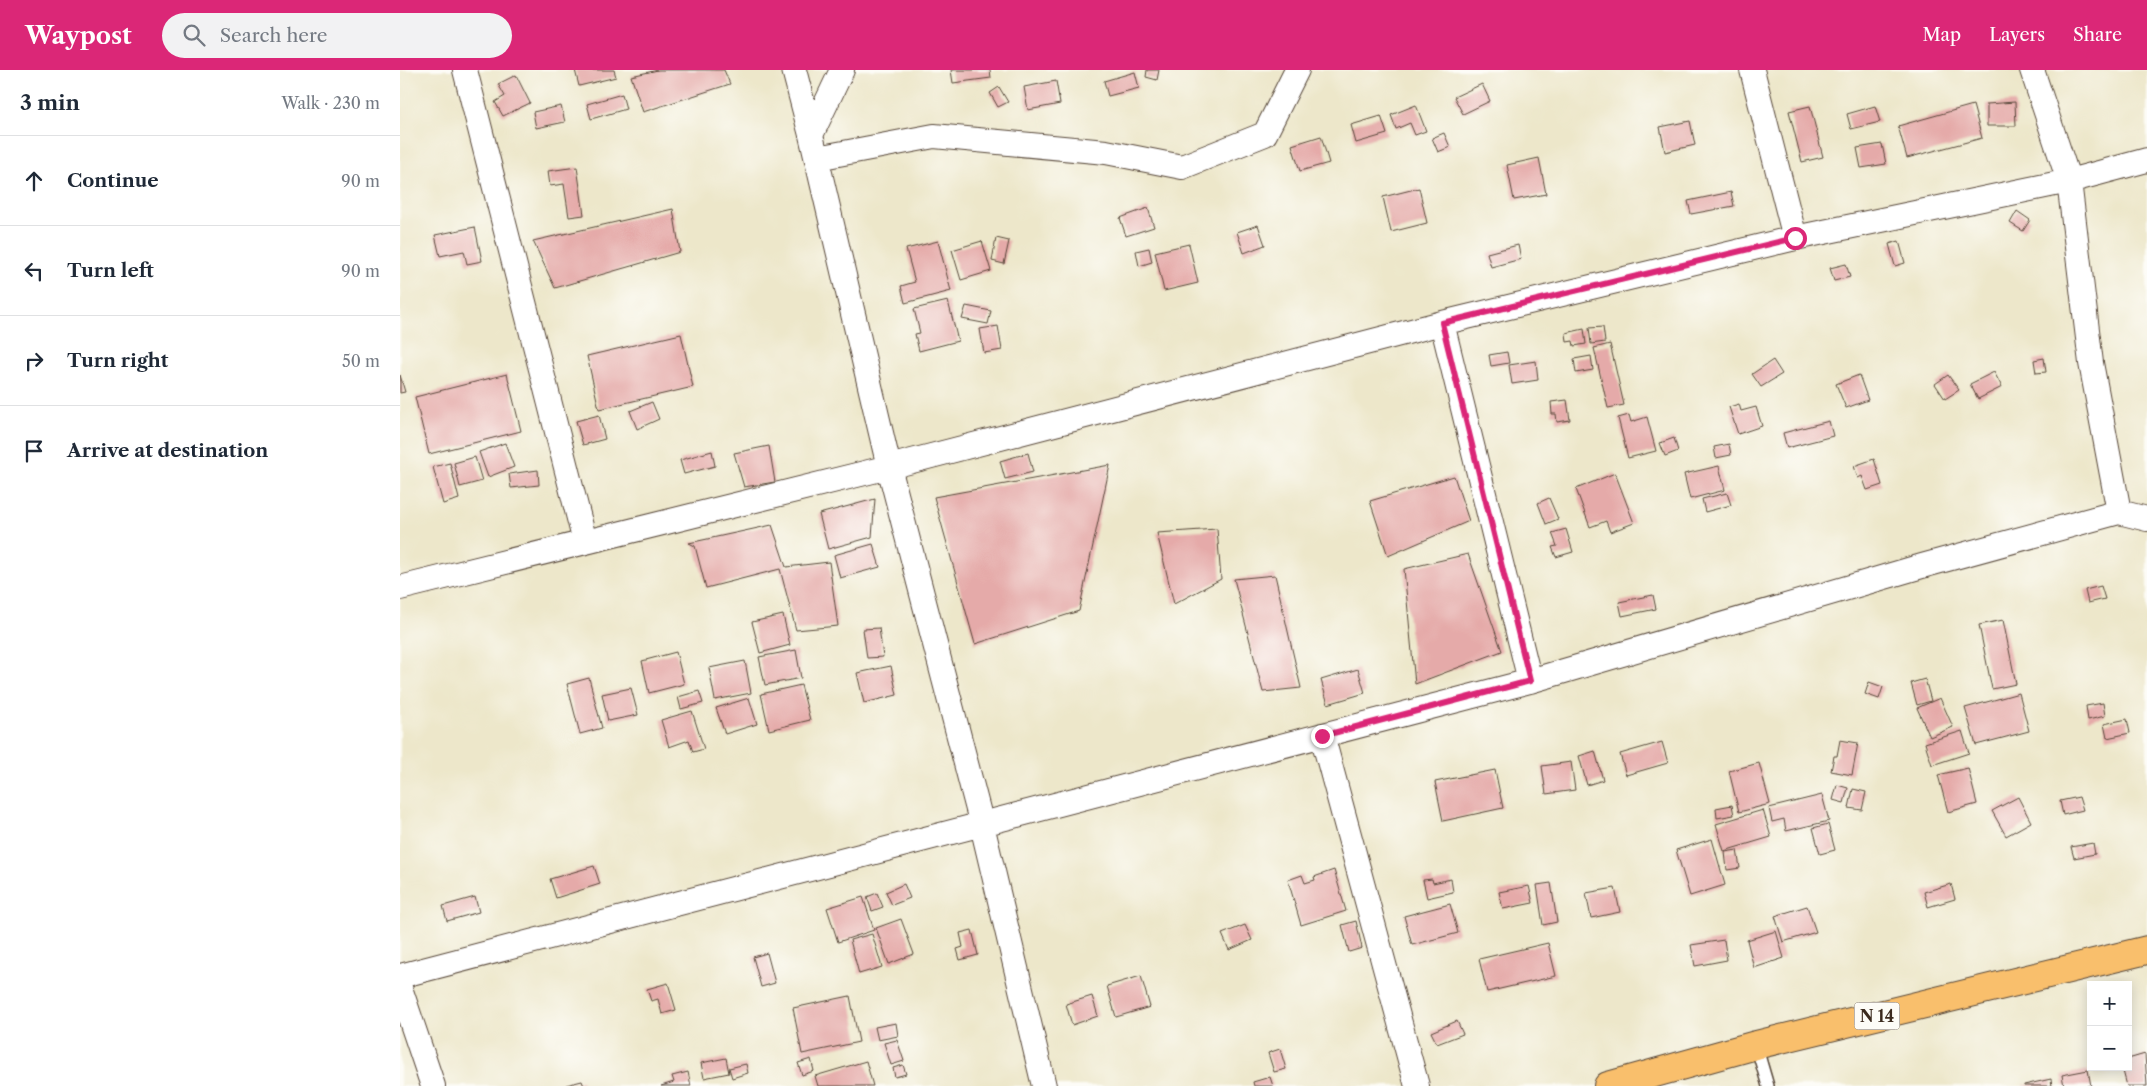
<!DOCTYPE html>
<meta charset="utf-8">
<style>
body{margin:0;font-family:"Libre Caslon Text",serif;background:#f2f2f3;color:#1f2937}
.controls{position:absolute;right:15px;bottom:15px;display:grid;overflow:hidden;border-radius:0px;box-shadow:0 2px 12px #0003}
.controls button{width:45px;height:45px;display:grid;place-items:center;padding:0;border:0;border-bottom:1px solid #e0e1e3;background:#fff;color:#1f2937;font:25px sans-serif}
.stop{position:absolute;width:15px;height:15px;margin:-11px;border:4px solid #db2777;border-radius:50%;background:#fff}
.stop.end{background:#db2777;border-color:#fff;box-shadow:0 1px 5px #0008}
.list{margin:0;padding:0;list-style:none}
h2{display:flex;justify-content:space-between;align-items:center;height:65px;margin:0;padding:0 20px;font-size:21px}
h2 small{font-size:16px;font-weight:400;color:#747a83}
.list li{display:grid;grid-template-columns:32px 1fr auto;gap:15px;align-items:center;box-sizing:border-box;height:90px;padding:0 20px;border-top:1px solid #e0e1e3}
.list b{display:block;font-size:19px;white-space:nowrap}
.list em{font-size:16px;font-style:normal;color:#747a83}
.icon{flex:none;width:28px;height:28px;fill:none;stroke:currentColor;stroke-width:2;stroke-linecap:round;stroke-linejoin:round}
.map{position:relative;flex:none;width:1747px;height:1016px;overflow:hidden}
header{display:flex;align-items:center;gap:30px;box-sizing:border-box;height:70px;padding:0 25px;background:#db2777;color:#fff}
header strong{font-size:24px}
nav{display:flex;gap:28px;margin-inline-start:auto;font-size:18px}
.search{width:350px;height:45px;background:#f2f2f3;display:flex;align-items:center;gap:12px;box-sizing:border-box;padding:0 18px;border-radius:28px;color:#747a83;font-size:19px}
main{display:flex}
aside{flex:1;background:#fff}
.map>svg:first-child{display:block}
.building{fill:#e5aaa9}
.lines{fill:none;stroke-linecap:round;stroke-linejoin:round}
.service-casing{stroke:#564638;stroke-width:14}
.minor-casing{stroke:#564638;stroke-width:26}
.primary-casing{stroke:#564638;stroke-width:30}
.service{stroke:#fff;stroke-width:11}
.minor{stroke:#fff;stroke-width:24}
.primary{stroke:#f9bf6c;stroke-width:28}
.route{stroke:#db2777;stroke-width:6}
.labels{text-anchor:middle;stroke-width:4;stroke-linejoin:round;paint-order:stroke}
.shield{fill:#fdfcf7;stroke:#75695f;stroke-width:1}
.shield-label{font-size:16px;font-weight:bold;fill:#3b2a1e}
</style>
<header>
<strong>Waypost</strong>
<div class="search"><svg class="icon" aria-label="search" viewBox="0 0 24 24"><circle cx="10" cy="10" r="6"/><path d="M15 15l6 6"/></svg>Search here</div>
<nav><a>Map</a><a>Layers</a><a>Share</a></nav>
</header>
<main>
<aside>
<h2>3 min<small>Walk · 230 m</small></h2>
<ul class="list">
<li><svg class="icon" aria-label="ahead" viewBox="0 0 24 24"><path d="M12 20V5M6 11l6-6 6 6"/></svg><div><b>Continue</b></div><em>90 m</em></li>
<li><svg class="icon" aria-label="left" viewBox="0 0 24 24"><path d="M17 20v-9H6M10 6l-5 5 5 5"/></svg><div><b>Turn left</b></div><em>90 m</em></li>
<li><svg class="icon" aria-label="right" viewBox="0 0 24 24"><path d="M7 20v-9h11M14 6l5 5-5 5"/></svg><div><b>Turn right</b></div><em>50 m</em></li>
<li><svg class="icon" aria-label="arrive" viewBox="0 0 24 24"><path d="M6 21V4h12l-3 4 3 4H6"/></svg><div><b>Arrive at destination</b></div></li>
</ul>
</aside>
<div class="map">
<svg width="1747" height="1016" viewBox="0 0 1747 1016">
<rect width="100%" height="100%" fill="#fdfcf7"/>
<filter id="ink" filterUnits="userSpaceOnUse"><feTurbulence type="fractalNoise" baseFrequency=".02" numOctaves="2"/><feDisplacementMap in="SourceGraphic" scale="10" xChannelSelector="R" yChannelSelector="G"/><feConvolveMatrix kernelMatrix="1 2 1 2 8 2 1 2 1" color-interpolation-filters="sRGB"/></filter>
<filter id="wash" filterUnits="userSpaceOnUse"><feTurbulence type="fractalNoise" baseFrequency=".0096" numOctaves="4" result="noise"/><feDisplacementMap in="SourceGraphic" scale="20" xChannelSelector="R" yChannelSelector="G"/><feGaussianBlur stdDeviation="1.12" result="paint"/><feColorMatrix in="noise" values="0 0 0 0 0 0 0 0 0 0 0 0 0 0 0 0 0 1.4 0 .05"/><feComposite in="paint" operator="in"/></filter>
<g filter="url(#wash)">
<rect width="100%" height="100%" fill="#ede7ca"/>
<g id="blocks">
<path class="building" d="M175,0h39l2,7 -37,9z
M258,0h66l6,14 -87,28 -12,-36z
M551,0h39l1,8 -38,5z
M747,0h12l-2,10 -11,-3z
M735,2l4,16 -31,8 -4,-15z
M116,5l14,28 -27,13 -8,-14 10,-6 -7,-12z
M656,11l4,23 -32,6 -4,-23z
M1082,14l8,17 -27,13 -9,-17z
M599,17l9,15 -10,5 -8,-14z
M222,24l4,15 -35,10 -4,-15z
M1615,32l1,24h-29v-22z
M1016,35l10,26 -11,4 -5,-12 -14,6 -5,-14z
M1573,35l9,33 -75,20 -9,-32z
M161,36l4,16 -29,6 -3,-16z
M1410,36l13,51 -21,5 -13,-51z
M1475,36l5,16 -29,7 -4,-15z
M981,46l6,18 -31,9 -5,-18z
M1290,51l5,24 -30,7 -5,-25z
M1044,63l6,14 -12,5 -6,-14z
M921,66l8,27 -29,8 -8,-26z
M1482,74l4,20 -25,4 -4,-20z
M1139,88l7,36 -32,6 -7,-35z
M177,97l7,48 -15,2 -5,-33 -14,2 -2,-15z
M1019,118l8,35 -36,9 -8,-35z
M1331,122l3,14 -43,8 -3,-13z
M748,138l6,19 -28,9 -6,-18z
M273,139l7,43 -125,36 -22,-47z
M1617,141l13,9 -7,11 -13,-8z
M858,155l7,20 -21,8 -7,-21z
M75,157l7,34 -15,3 -3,-13 -24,5 -5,-21z
M596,168l13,3 -5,23 -12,-3z
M538,171l13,50 -46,12 -4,-17 14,-4 -9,-33z
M582,171l9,30 -30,9 -9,-30z
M1499,171l6,22 -10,3 -6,-22z
M789,174l9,39 -34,8 -9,-39z
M1118,175l3,14 -30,8 -4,-14z
M749,178l3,14 -13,4 -3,-15z
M1446,194l4,13 -16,4 -4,-13z
M548,231l10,40 -39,10 -4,-17 5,-1 -6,-24z
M566,236l25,5 -3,13 -26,-5z
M598,256l4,24 -18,3 -4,-24z
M1203,257l2,15 -14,2 -2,-16z
M1184,259l2,15 -12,2 -1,-5 -6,1 -1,-9z
M281,264l12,53 -94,22 -12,-53z
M1210,274l14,61 -16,3 -14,-60z
M1107,282l2,11 -18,3 -2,-11z
M1191,286l2,14 -17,3 -2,-14z
M1644,288l2,14 -10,1 -2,-13z
M1373,290l9,14 -21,13 -9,-13z
M1136,291l2,19 -26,4 -3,-19z
M1594,302l8,15 -24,12 -8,-15z
M107,304l14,57 -92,23 -14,-57z
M0,305l5,17 -5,1z
M1459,305l9,25 -22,8 -10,-24z
M1548,305l11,15 -14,9 -10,-15z
M1167,330l3,20 -13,2 -1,-8h-4l-1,-12z
M252,332l7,17 -22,10 -7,-18z
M1339,334l2,7 15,-4 6,19 -24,8 -9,-27z
M199,345l6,24 -22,6 -7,-24z
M1229,345l2,7 16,-5 9,34 -28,7 -10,-40z
M1429,351l4,15 -46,12 -4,-15z
M1274,368l4,13 -13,5 -5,-13z
M105,373l9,24 -26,10 -9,-25z
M1329,374l2,11 -15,3 -2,-11z
M369,376l6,36 -31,5 -10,-34z
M312,381l3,15 -31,8 -4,-14z
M628,383l5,19 -28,7 -5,-18z
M75,387l7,24 -22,6 -6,-24z
M1474,389l8,26 -15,5 -5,-14 -4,2 -4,-12z
M50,393l9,36 -16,5 -10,-37z
M710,395l-31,146 -104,33 -41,-147z
M1319,396l6,24 -35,9 -6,-25z
M138,400l1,15 -28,3 -2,-14z
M1215,403l19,50 -24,9 -4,-11 -16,6 -14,-38z
M1054,406l15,45 -81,35 -18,-55z
M1327,423l4,12 -26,7 -3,-13z
M1149,428l9,21 -12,5 -8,-21z
M475,429l-3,38 -44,12 -9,-35z
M372,455l14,42 43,-5 9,64 -42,4 -16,-61 -74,19 -11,-42 -6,-3z
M817,459l4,50 -47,25 -17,-71z
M1166,459l7,23 -17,5 -4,-10 5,-1 -5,-13z
M473,474l7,23 -40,11 -6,-23z
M1068,484l34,97 -87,33 -11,-115z
M875,505l26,113 -38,4 -29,-113z
M1701,516l4,13 -17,4 -3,-13z
M1253,525l3,14 -34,7 -3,-14z
M383,545l7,30 -30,8 -8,-31z
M1603,550l13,64 -24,5 -13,-64z
M479,558l4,29 -16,1 -4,-29z
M396,580l5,28 -36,7 -6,-28z
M276,582l8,32 -35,9 -7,-32z
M345,591l6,32 -36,7 -6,-32z
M491,596l6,29 -33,8 -7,-30z
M958,599l7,24 -37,11 -7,-24z
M189,608l13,50 -22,6 -13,-50z
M1525,609l6,22 -14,4 -6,-22z
M1469,612l14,5 -4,12 -14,-5z
M401,615l9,35 -41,10 -8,-36z
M231,618l7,27 -30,6 -6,-27z
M299,621l4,12 -22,6 -3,-12z
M1619,623l10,38 -53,14 -11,-37z
M349,628l8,26 -32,10 -9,-26z
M1540,628l13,29 -23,10 -13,-29z
M1703,633l2,13 -17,4 -2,-14z
M292,641l12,38 -11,3 -4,-12 -20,7 -8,-27z
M1727,649l3,14 -23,5 -3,-14z
M1562,661l7,22 -37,12 -7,-22z
M1440,670l18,3 -6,32 -21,-4 3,-15h3z
M1262,672l6,21 -42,12 -6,-21z
M1195,681l8,29 -16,5 -8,-29z
M1171,692l4,28 -29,4 -4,-28z
M1359,693l11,41 -31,8 -10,-41z
M1568,698l9,36 -29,8 -10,-37z
M1095,700l8,38 -60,13 -8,-39z
M1437,715l11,3 -4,15 -11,-3z
M1453,719l13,3 -4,18 -13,-2z
M1422,725l7,26 -43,10 -2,-12 -12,3 -3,-14z
M1618,727l13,25 -25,14 -14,-25z
M1679,727l4,13 -20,5 -3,-14z
M1332,735l2,10 -17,3 -1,-10z
M1363,740l8,27 -47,14 -8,-27z
M1428,754l7,26 -15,4 -7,-26z
M1312,769l13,46 -35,11 -14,-46z
M1693,773l2,11 -21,4 -3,-11z
M1337,780l3,18 -13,2 -2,-18z
M194,796l6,18 -44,14 -6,-19z
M934,800l12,41 -45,14 -13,-45 14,-5 3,8 10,-3 -1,-3z
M1032,809l1,4 18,-4 2,13 -26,6 -4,-18z
M1151,813l6,39 -14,3 -6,-40z
M504,814l6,14 -18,7 -6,-13z
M1551,814l4,15 -27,8 -4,-15z
M1129,816l4,17 -30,6 -4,-17z
M1215,818l5,24 -29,6 -5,-25z
M477,823l6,14 -11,4 -5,-14z
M75,827l4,15 -32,9 -4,-15z
M463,827l11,33 -36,12 -11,-34z
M1050,834l8,29 -46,12 -8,-29z
M1407,836l9,26 -33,10 -8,-26z
M501,849l13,35 -25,10 -13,-36z
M956,851l6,27 -13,4 -7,-27z
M845,855l7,15 -23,10 -7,-16z
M572,860l6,25 -18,5 -3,-11 6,-2 -3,-14z
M1376,861l8,27 -30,10 -7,-28z
M472,864l10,33 -23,7 -9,-34z
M1324,870l3,20 -32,6 -4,-21z
M1148,873l8,33 -69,16 -8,-33z
M367,883l8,30 -14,4 -8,-30z
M741,906l9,31 -34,10 -9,-31z
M268,913l8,27 -14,4 -4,-15 -7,2 -4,-12z
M450,926l9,46 -57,12 -9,-46z
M692,926l6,20 -26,9 -6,-21z
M1057,951l6,13 -26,10 -6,-12z
M496,953l2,13 -20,4 -3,-13z
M497,970l7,21 -13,4 -7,-22z
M880,979l6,20 -12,3 -6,-19z
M1745,984l2,32h-20l-5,-19h6v-8z
M326,988l3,15 -25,5 -3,-15z
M411,989l3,12 -12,4 -4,-12z
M466,991l7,25h-55l-3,-10z
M346,994l2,9 -16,5 -3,-10z
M503,995l3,9 -11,3 -2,-9z
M1688,1000l3,16h-27l-2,-11z
M288,1002l3,14h-30l13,-4 -2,-6z
M870,1007l3,9h-19l-1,-4z
M1651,1009l1,7h-28v-1z
M182,1011l2,5h-18v-1z"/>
</g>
</g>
<g filter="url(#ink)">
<use href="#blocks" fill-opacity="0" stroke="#564638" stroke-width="1"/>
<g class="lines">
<g class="service-casing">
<path id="service" d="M1356,975l12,41"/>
</g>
<g class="minor-casing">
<path id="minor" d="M65,0l120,472
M394,0l17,65
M442,0l-31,65 78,332 93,358 62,261
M1352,0l43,168
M1632,0l37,111 22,182 28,149 28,7
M417,88l117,-22 172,16 76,15 83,-33 32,-64
M1042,253l88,358
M0,518l489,-121 553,-144 353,-85 274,-57 78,-21
M922,665l95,351
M0,906l1130,-295 392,-115 197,-54
M0,918l33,98"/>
</g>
<g class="primary-casing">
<path id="primary" d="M1208,1016l148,-41 391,-95"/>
</g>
<use href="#service" class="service"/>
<use href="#minor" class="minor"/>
<use href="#primary" class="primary"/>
</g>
</g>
<g class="lines" filter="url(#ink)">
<path class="route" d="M922,666l208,-55 -88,-358 353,-85"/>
</g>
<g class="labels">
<rect class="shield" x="1454.5" y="932.5" width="45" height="27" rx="4"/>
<g class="shield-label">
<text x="1477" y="952">N 14</text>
</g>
</g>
</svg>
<div class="controls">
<button>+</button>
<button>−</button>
</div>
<div class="stop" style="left:1395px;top:168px"></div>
<div class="stop end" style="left:922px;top:666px"></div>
</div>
</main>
